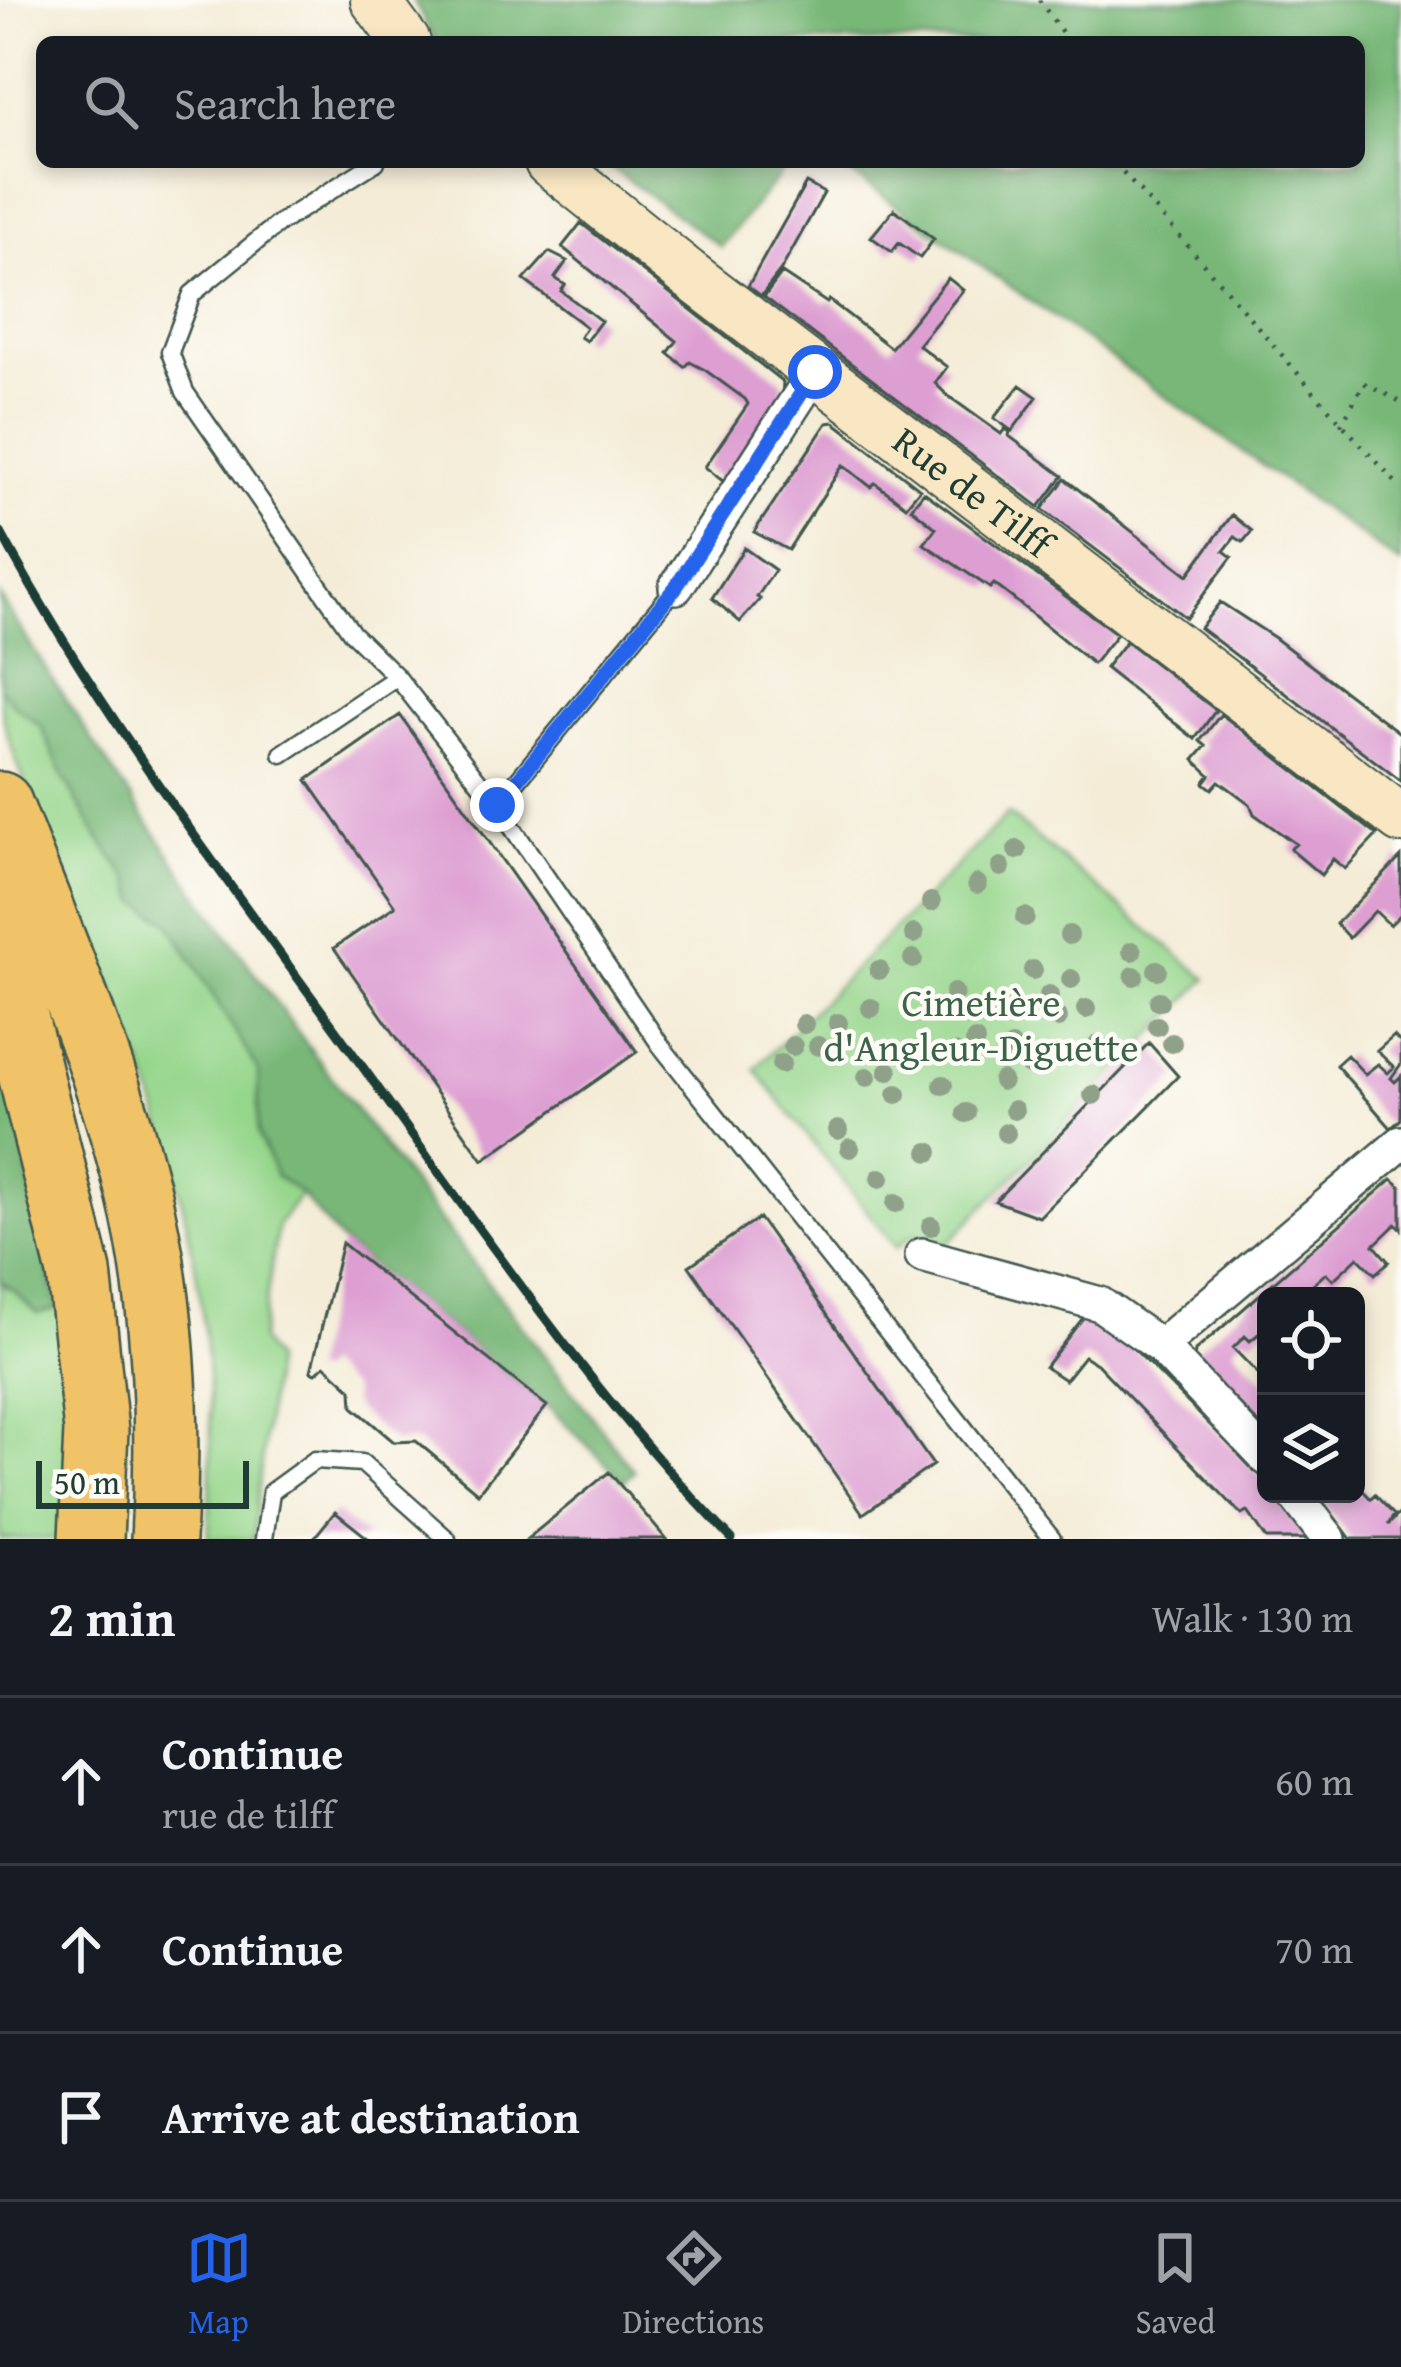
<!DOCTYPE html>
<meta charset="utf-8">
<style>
body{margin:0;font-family:"Gentium Book Plus",serif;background:#242831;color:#f1f3f6}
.controls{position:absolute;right:36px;bottom:36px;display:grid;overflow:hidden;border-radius:18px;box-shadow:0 6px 18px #0003}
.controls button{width:108px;height:108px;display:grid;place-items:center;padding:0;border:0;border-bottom:3px solid #363941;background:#171b24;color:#f1f3f6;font:60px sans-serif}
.scale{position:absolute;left:36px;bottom:30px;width:213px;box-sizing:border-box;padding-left:12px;border:6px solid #1f3d34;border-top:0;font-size:33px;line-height:42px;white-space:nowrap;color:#1f3d34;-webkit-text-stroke:9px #fdfcf7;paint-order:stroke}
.stop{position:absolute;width:36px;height:36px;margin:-27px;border:9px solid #2563eb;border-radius:50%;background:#fff}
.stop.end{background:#2563eb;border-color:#fff;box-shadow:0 3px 12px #0008}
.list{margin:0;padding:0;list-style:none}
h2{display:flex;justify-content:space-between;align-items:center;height:156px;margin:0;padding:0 48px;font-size:51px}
h2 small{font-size:39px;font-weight:400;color:#9ea1a6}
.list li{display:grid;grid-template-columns:78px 1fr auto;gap:36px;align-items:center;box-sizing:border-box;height:168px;padding:0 48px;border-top:3px solid #363941}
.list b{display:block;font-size:45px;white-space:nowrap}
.list p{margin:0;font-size:39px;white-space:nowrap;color:#9ea1a6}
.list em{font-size:39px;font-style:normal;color:#9ea1a6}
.icon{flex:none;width:66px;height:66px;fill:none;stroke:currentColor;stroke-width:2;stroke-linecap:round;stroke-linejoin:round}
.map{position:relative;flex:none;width:1401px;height:1539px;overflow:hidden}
.search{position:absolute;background:#171b24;box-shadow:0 6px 18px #0003;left:36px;right:36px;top:36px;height:132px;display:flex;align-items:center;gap:30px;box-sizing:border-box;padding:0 42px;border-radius:18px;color:#9ea1a6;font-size:45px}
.sheet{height:660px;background:#171b24}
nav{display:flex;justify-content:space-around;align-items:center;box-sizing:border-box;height:168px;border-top:3px solid #363941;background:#171b24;font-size:33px;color:#9ea1a6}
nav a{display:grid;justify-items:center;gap:6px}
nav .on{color:#2563eb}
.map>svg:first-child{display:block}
.green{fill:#96d68c;stroke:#5a8a60;stroke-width:3}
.forest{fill:#78b778;stroke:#4c7a56;stroke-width:3}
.building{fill:#dd9ed2}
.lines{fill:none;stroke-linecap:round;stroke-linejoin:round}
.lane-casing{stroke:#3f574c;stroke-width:21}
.street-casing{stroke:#3f574c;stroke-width:38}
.secondary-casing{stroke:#3f574c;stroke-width:52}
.highway-casing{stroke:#3f574c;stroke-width:68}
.path{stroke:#3f574c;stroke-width:4.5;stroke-dasharray:3 9;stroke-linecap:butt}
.lane{stroke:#fff;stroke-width:16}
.street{stroke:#fff;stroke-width:33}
.secondary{stroke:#f9e7c3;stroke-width:48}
.highway{stroke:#f1c369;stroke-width:63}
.rail{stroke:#1f3d34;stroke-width:9}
.tree{fill:#8fa189}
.route{stroke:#2563eb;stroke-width:15}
.labels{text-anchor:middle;stroke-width:9;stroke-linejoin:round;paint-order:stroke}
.street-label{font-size:39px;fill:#1f3d34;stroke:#fdfcf7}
.park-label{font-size:39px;fill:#3d634a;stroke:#fdfcf7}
</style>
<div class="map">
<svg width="1401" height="1539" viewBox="0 0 1401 1539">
<rect width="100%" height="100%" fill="#fdfcf7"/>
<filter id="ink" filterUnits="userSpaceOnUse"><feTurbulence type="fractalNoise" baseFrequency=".00833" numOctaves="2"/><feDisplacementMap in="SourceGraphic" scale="24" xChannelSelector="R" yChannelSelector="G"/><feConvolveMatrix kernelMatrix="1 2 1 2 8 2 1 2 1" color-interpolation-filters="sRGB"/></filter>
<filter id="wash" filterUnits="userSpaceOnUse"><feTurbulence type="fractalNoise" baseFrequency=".004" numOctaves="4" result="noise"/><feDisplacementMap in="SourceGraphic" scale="48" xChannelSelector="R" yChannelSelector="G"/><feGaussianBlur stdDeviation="2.7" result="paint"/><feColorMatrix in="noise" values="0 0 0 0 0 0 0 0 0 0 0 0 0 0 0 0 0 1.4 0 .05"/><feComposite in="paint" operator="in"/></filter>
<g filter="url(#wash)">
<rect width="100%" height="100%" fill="#f4ecd7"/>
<path class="green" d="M0,687l14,18 27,21 23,52 33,58 33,45 7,21 32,20 90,148 -1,63 18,43 25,18 -23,31 -18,115 13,20 -20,179h-45c14,-189 -20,-371 -93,-545 -17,-43 -40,-83 -58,-125 -13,-27 -22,-57 -32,-86 -12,-32 -25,-61 -25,-96z
M1008,814l199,165 -261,266 -32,-11 -18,14 -141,-179z
M58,1225l20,314h-78v-260l6,9z"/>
<path class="forest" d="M413,0h988v564l-566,-402h524v-120h-923z
M603,162h187l-69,85z
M0,596c188,306 414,591 634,875l-10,10 -77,-75 -205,-163 -41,-49 -25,-18 -18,-43v-63l-89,-148 -32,-20 -7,-21 -33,-45 -33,-58 -23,-52 -27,-21 -14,-18z
M0,1028l56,281 -18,4 -38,-34z"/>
<g id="blocks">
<path class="building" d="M806,183l18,10 -43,77 -20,26 -13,-10z
M894,209l40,30 -14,19 -21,-15 -7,9 -21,-15z
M581,223l202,159 -1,15 -58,85 -19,-15 43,-63 -3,-5 -40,-29 -15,-8 -5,5 -17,-14 9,-12 -115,-94z
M549,252l18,9 -12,17 10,7 -4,6 40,30 -15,20 -6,-4 6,-10 -62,-47z
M782,273l45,30 2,-3 62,48 57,-70 15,12 -45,55 29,22 -12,16 12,12 54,39 4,-5 5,3 -1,4 54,40 -24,31 -275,-210z
M1020,385l17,12 -25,34 -18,-13z
M834,422l86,67 -14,17 -31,-23 -4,4 -28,-22 -55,85 -34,-18 73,-109z
M1065,479l123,96 44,-60 20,16 -9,11 -8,-5 -11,14 8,6 -46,61 -144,-109z
M924,492l193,142 -24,30 -82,-67 -17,-13 -4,4 -66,-44 12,-16 -25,-20z
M744,548l31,22 -18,27 3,2 -20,23 -28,-24z
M1220,602l55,36 126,96v47l-201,-153z
M1126,641l90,69 -21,29 -90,-71z
M1221,714l156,121 -32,34 -12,-10 -12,16 -31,-26 6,-5 -42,-30 -4,-10 -31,-23 -7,8 -8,-6 6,-8 -16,-15 12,-14 -6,-5z
M400,715l237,337 -154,108 -149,-212 61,-42 -88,-126z
M1401,857v57l-11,11 -15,-14 -26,27 -13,-14z
M1394,1036l7,7v21l-10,14 4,4 6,-6v43l-10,9 -55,-63 11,-10 18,19 13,-10 10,9 6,-6 -17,-16z
M1149,1043l29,33 -25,26 -114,115 -44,-16z
M1392,1179l9,8v42l-5,-5 -22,21 15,17 -14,12 -17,-17 -25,23 -7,-7 -26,23h-34v32l-16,13 -5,-5 -12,12 33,34v49l-72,-72 1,-8z
M759,1218l174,247 -70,49 -174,-248z
M342,1243l205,163 -69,87 -62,-52 -22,1 -41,-35 -1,-17 -27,-25 -9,8 -5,-2z
M1086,1314l34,21 139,139 7,9v11h8l34,45h-41l-19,-27 -6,3 -145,-151 -13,-8 -19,24 -20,-13z
M609,1472l57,67h-139z
M1356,1483l15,16 4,-4 19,20 -6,10 13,-13v27h-50l-34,-45h39z
M335,1512l34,27h-56z"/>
</g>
</g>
<g filter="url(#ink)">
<use href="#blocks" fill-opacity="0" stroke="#3f574c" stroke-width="3"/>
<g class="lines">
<g class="lane-casing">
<path id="lane" d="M376,162l-98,62 -86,70 -22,58 15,40 167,241 45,44
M282,754l115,-77 100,128 164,241 391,493
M497,805l179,-218
M264,1539l7,-47 44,-32 47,3 85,76"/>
</g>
<g class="street-casing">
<path id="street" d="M676,587l139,-215
M922,1255l178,49 60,42 106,112
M1160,1346l241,-203
M1294,1494l35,45"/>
</g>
<g class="secondary-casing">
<g id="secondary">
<path d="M375,0l31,42"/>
<path id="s1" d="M549,162l138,111 714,546"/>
</g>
</g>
<g class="highway-casing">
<path id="highway" d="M0,804c54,140 127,304 151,452 15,94 18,188 12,283
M0,916l11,81 68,275 17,159 -5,108"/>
</g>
<path class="path" d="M1039,0l30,42
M1119,162l3,10c95,103 182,214 279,316
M1341,425l23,-42 37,19"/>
<use href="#lane" class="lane"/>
<use href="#street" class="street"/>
<use href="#secondary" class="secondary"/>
<use href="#highway" class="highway"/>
<path class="rail" d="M0,531c102,189 236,361 362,535 117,161 230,330 370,473"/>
</g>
<g class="tree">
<circle cx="1017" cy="850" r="10"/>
<circle cx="1001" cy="867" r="10"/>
<circle cx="977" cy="884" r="10"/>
<circle cx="931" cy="902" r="10"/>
<circle cx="1025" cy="917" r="10"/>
<circle cx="914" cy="934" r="10"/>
<circle cx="1069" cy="935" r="10"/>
<circle cx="1132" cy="951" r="10"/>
<circle cx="913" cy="959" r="10"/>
<circle cx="879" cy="970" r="10"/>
<circle cx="1033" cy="970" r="10"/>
<circle cx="1157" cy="970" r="10"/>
<circle cx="1134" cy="976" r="10"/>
<circle cx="1071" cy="979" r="10"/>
<circle cx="954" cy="993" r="10"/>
<circle cx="1049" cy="995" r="10"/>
<circle cx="1159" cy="1001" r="10"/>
<circle cx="871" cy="1008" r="10"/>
<circle cx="933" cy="1008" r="10"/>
<circle cx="1086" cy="1009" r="10"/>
<circle cx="969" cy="1016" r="10"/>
<circle cx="1058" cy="1018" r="10"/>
<circle cx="838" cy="1023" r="10"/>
<circle cx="804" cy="1024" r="10"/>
<circle cx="1157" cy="1026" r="10"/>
<circle cx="975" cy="1041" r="10"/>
<circle cx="1172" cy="1043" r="10"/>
<circle cx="1098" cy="1045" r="10"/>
<circle cx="793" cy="1046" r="10"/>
<circle cx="818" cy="1046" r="10"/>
<circle cx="1012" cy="1047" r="10"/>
<circle cx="955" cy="1053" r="10"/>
<circle cx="781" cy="1064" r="10"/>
<circle cx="1029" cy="1065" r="10"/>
<circle cx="888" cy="1071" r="10"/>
<circle cx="867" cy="1077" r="10"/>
<circle cx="1002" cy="1081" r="10"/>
<circle cx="943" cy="1085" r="10"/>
<circle cx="897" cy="1094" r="10"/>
<circle cx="1093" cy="1095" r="10"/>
<circle cx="1014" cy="1110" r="10"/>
<circle cx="966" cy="1113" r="10"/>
<circle cx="838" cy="1130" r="10"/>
<circle cx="1006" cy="1133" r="10"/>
<circle cx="850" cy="1148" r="10"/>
<circle cx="929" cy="1152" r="10"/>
<circle cx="880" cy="1178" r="10"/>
<circle cx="896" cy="1203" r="10"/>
<circle cx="931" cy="1226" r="10"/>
</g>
</g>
<g class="lines" filter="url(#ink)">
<path class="route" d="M497,805l179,-218 139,-215"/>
</g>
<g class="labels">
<g class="street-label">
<text dy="14" stroke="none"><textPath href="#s1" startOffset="537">Rue de Tilff</textPath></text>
</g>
<g class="park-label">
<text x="981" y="1016">Cimetière<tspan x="981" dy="45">d'Angleur-Diguette</tspan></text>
</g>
</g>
</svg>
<div class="controls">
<button><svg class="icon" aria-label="locate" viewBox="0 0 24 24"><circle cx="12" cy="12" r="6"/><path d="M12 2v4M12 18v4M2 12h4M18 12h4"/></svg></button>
<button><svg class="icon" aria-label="layers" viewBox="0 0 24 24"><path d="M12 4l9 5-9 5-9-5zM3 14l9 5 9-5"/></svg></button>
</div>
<div class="scale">50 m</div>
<div class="stop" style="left:815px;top:372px"></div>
<div class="stop end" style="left:497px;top:805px"></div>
<div class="search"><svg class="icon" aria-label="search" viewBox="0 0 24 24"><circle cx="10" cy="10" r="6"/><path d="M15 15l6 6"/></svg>Search here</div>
</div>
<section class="sheet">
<h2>2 min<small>Walk · 130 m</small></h2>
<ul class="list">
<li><svg class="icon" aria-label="ahead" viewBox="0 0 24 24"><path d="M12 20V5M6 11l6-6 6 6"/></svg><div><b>Continue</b><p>rue de tilff</p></div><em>60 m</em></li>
<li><svg class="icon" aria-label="ahead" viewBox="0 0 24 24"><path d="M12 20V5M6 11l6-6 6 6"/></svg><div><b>Continue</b></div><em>70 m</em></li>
<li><svg class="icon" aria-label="arrive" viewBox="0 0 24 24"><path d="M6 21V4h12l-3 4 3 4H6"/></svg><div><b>Arrive at destination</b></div></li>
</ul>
</section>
<nav>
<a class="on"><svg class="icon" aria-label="map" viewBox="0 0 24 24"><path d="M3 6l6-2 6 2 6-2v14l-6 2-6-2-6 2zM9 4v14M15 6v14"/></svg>Map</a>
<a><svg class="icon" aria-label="directions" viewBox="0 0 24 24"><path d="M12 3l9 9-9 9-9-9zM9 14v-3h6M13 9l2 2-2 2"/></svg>Directions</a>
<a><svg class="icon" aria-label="saved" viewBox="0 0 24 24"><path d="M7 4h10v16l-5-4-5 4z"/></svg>Saved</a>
</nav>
